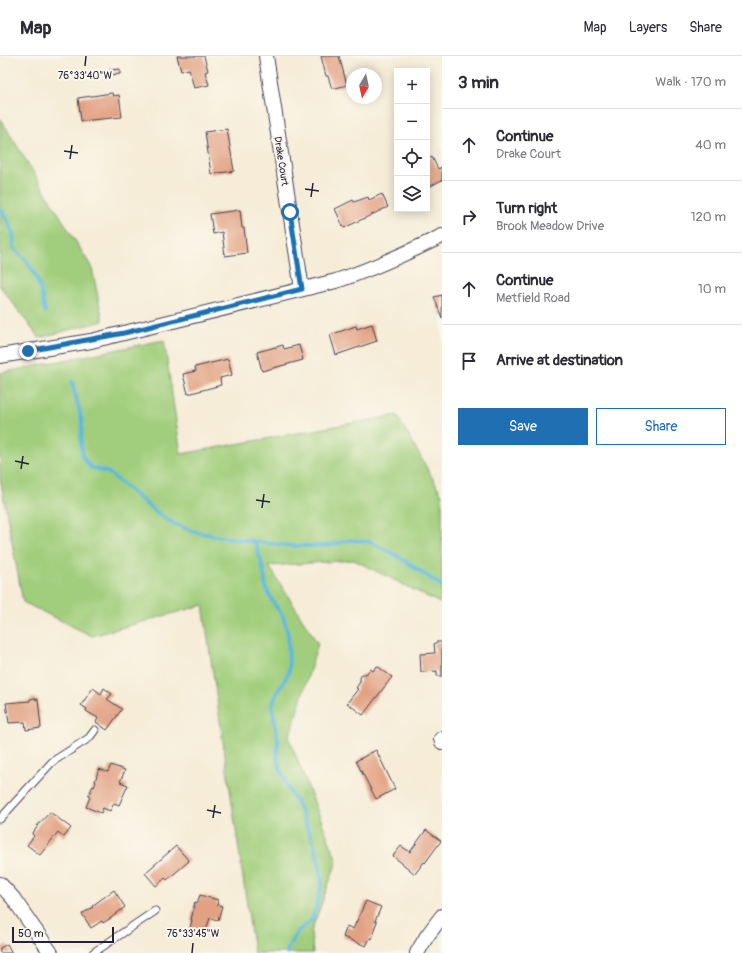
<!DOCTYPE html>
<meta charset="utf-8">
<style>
body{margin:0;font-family:Pangolin,sans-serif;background:#f2f2f3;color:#2b2b33}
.controls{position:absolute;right:12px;top:12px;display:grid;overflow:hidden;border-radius:0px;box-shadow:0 2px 10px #0003}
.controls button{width:36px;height:36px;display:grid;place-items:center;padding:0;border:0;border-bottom:1px solid #e1e1e2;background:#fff;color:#2b2b33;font:20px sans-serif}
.compass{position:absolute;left:346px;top:12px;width:36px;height:36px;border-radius:50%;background:#fff;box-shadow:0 2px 10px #0003;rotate:189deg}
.scale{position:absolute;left:12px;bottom:10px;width:102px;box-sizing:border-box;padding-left:4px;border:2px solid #22223b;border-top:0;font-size:11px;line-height:14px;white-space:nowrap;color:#22223b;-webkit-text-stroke:3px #fbf7ec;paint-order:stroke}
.stop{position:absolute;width:12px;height:12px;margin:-9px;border:3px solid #1f6fb2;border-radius:50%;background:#fff}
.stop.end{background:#1f6fb2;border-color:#fff;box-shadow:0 1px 4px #0008}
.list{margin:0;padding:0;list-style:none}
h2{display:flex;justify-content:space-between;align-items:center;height:52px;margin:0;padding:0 16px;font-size:17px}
h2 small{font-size:13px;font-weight:400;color:#7c7c81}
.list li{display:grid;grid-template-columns:26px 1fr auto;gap:12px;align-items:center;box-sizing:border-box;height:72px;padding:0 16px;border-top:1px solid #e1e1e2}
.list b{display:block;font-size:15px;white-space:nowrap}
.list p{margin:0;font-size:13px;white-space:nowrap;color:#7c7c81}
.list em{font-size:13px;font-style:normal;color:#7c7c81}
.actions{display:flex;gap:8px;padding:12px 16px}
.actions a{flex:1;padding:9px 0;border:1px solid #1f6fb2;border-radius:0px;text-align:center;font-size:14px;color:#1f6fb2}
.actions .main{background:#1f6fb2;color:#fff}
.icon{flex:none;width:22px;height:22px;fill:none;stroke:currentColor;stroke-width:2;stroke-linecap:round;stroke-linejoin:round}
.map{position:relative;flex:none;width:442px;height:897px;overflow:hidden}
header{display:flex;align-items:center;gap:24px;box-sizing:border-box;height:56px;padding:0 20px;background:#fff;border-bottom:1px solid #e1e1e2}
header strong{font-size:19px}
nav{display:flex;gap:22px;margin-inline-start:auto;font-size:14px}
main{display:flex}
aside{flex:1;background:#fff}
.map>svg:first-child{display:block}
.green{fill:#a1ce7c;stroke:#62785c}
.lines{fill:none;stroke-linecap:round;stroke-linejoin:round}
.stream{stroke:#5cb8da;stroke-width:4}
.building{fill:#e2a183}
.lane-casing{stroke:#424052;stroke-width:9}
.street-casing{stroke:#424052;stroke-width:16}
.lane{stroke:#fff;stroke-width:7}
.street{stroke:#fff;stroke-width:14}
.route{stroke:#1f6fb2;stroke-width:5}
.ticks{fill:none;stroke:#22223b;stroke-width:1.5}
.labels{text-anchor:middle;stroke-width:4;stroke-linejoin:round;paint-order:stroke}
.street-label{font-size:10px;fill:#22223b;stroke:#fbf7ec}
.ticks-label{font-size:10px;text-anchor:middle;fill:#22223b;stroke:#fbf7ec;stroke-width:4;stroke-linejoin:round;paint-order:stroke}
</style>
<header>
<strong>Map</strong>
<nav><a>Map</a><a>Layers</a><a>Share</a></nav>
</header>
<main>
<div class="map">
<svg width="442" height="897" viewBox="0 0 442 897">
<rect width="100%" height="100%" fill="#fbf7ec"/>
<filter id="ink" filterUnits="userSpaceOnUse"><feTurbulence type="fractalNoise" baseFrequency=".025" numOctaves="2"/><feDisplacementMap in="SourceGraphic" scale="8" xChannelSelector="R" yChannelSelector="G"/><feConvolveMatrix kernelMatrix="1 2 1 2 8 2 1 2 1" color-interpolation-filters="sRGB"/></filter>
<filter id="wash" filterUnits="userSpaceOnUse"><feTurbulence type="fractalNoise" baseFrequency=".012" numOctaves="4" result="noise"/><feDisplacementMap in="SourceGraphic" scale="16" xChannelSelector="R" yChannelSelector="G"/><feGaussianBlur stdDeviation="0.9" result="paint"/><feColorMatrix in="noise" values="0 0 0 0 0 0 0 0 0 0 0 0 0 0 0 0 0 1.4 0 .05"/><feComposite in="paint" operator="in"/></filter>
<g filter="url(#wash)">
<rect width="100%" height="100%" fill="#f6ecd7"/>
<path class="green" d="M0,62l92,150 11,53 -64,17 -39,-52z
M164,284l17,114 216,-39 45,80v109l-88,-44 -85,6 49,78 -29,94 48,123 -26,71 2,21h-59l-51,-348 -111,31 -69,-34 -23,-124v-105z"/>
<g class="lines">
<path class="stream" d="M0,154l3,2 10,20 1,16c22,19 26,36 31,64
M72,326l10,39 -1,25 2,12 7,9 19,6 47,39 16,11 20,8 29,6 70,9h33l27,-6 19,2 26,13 46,31
M255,485l8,27 3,20 7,14 10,14 5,18 1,37 -5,11 -7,10 -5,14 6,34 -1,20 10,26 12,21 15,38 6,23 2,16 -10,36 -14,11 -10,16 -1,6"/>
</g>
<g id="blocks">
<path class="building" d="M177,0h27l4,15 -3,1 4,13 -15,3 -5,-19 -8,2z
M321,0h18l8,29 -15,4 -4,-13h-2z
M120,13v5l-10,1 -1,-5z
M112,37l1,3 6,-1 3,22 -41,4 -3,-23z
M227,73l7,42 -23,3 -6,-42z
M432,101l6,12 4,-2v13l-13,7 -2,-2v-25z
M382,138l6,13 -44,21 -9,-19 18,-9 1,2 14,-5 1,3z
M240,154l2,18h2l3,25 -22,3 -3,-24 -9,2 -3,-20z
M442,239v23l-8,-21z
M372,268l5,17 -41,14 -6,-20 26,-9 1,3z
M283,289l1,4 15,-4 4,15 -41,11 -5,-19z
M228,303l4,16 -12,3 1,7 -33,9 -5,-20 13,-3 -1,-4z
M436,586h6v34h-5v-5l-16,1 -1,-18 15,-1 -1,-9z
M377,610l15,11 -29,38 -16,-12 11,-14 -2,-1 4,-6v-4l2,-4h4l4,-5 3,2z
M93,632l8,6 3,-6 8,6 -5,5 15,10 -15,21 -11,-8 2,-4 -12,-7 1,-2 -6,-4z
M35,642l1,2 2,-1 3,29 -15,2 -1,-8 -16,1 -3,-20 24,-2v-2z
M376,694l19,39 -19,10 -20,-38z
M111,709l14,5 -5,12 8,3 -9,20 -5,-2 -4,8 -7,-3 -2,5 -15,-6 4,-10 -2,-1 5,-10 1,1 2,-5 -1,-1 4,-12 9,3z
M50,756l21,16 -7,9 -6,-5 -18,23 -13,-10 7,-9 -2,-2 6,-8h-1z
M426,774l15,11 -16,22 -1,-1 -9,12 -22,-18 8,-10 9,6z
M176,790l13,15 -22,19 -2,-2 -9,8 -11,-13z
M114,834l11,17 -14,11 -8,5 -1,-2 -11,7 -9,-14 11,-7 -1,-1z
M200,839l18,5 -1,5 5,1 -4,14 -8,-2 -6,19 -15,-4 3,-13h-1l4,-18 2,1z
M366,845l15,6 -6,14 2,1 -3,7 1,1 -3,9 -2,-1 -4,8 -23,-9 4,-11 6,3z
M7,888l5,9h-12v-5z"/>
</g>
</g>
<g filter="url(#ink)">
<use href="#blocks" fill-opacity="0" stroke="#424052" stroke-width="1"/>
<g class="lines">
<g class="lane-casing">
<path id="lane" d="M0,763l52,-57 37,-24 6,-8
M93,897l62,-42"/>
</g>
<g class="street-casing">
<path id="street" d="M266,0l36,233
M0,300l91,-15 33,-8 212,-52c37,-12 71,-28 106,-45
M441,683l1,3
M0,828l13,14 38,55
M417,897l10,-17 15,-20"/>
</g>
<use href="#lane" class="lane"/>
<use href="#street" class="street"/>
</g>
</g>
<g class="lines" filter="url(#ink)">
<path class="route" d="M28,295l96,-18 178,-44 -12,-77"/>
</g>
<path class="ticks" d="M85,10l1,-10M64,95l14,2M70,103l2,-14M305,133l14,2M311,141l2,-14M15,405l14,3M21,413l2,-13M256,444l14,2M262,452l2,-14M207,754l14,3M213,762l2,-13M192,897l1,-10"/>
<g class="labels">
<g class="street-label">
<text transform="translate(282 105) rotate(81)" y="4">Drake Court</text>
</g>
</g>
<g class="ticks-label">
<text x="85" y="23">76°33'40"W</text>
<text x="193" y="881">76°33'45"W</text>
</g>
</svg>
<div class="controls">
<button>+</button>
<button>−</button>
<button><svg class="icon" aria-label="locate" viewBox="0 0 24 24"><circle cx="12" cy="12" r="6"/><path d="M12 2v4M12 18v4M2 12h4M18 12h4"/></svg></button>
<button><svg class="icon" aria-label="layers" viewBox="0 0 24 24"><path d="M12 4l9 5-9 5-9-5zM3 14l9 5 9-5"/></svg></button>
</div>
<svg class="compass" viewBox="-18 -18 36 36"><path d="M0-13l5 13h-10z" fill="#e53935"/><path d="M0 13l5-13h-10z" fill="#7c7c81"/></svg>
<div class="scale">50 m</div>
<div class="stop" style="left:290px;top:156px"></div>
<div class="stop end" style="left:28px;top:295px"></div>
</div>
<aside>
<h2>3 min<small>Walk · 170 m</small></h2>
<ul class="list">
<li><svg class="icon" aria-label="ahead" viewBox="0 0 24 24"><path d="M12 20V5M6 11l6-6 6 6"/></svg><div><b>Continue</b><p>Drake Court</p></div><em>40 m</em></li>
<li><svg class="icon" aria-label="right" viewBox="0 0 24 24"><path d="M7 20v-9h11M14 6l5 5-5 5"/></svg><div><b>Turn right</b><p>Brook Meadow Drive</p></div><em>120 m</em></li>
<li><svg class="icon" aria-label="ahead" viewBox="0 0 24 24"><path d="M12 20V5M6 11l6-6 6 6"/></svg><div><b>Continue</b><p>Metfield Road</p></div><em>10 m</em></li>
<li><svg class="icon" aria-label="arrive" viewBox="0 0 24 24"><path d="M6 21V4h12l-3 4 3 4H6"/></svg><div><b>Arrive at destination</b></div></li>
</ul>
<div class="actions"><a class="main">Save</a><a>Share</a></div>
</aside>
</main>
